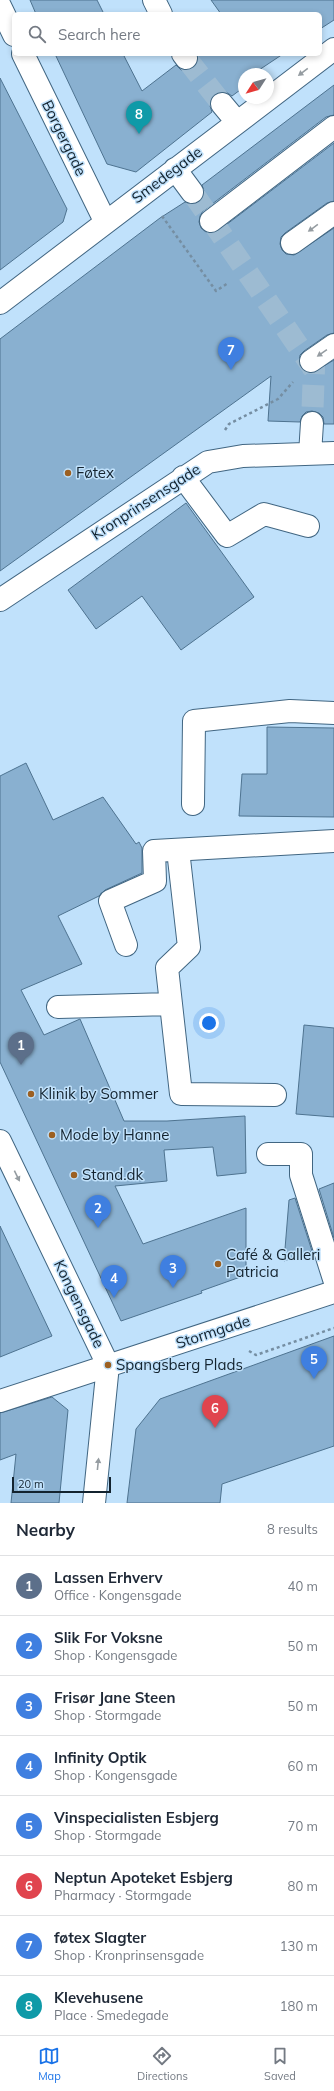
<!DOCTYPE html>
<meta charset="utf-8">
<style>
body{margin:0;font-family:Mulish,sans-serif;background:#f6f6f7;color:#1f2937}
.compass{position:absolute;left:238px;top:68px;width:36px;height:36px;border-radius:50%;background:#fff;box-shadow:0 2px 6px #0003;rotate:234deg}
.scale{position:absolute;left:12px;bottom:10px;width:99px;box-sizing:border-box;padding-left:4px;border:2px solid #13232f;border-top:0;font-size:11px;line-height:14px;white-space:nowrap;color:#13232f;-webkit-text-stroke:3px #c0e1fb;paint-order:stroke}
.you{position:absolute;left:209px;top:1023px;width:14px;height:14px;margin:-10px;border:3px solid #fff;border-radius:50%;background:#1a73e8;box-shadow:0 0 0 6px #1a73e833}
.badge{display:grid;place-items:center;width:26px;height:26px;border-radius:50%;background:#1a73e8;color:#fff;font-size:13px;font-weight:700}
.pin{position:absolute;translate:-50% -33px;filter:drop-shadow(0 1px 2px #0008)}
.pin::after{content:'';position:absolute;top:21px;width:14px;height:12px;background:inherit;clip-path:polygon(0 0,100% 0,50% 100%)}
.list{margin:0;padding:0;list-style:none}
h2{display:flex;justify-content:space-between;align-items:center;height:52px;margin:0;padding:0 16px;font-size:17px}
h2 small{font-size:13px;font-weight:400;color:#747a83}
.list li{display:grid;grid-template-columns:26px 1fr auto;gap:12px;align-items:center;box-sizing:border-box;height:60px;padding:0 16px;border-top:1px solid #e0e1e3}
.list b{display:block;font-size:15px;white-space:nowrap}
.list p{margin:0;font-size:13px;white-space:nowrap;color:#747a83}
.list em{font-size:13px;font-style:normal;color:#747a83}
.icon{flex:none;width:22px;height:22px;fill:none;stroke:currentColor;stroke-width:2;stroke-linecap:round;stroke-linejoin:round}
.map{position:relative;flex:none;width:334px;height:1503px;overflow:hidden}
.search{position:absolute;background:#fff;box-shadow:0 2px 6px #0003;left:12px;right:12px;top:12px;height:44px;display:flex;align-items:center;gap:10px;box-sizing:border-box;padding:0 14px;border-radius:6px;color:#747a83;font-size:15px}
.sheet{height:532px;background:#fff}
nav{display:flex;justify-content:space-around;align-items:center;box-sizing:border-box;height:56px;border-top:1px solid #e0e1e3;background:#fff;font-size:11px;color:#747a83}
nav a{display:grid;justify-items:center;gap:2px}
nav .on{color:#1a73e8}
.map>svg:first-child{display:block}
.building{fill:#89b0d0;stroke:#4e7390}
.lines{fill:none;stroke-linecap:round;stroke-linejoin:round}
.minor-tunnel{stroke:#9dbbd2;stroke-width:22;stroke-dasharray:22 11;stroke-linecap:butt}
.minor-casing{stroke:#416682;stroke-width:24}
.path{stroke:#758ea2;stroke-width:2.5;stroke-dasharray:3 3;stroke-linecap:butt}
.minor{stroke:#fff;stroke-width:22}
.oneway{fill:#959ca1}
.poi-dot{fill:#9c6022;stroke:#c0e1fb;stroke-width:1.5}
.labels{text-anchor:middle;stroke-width:3;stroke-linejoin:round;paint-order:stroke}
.street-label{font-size:15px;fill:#13232f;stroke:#c0e1fb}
.poi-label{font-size:15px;fill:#13232f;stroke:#c0e1fb;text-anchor:start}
</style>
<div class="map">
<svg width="334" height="1503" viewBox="0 0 334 1503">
<rect width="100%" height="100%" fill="#c0e1fb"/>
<path class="building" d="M30,0h67l7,14h-68z
M211,0h123v20l-14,9v-15h-99z
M55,54h68l19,37 34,-26 5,5h6l6,-2 5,-5 -1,-9h86l-30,20h-9v13l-12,9 -6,-4h-6l-6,2 -4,6v6l2,6 -76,60 -29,-8z
M0,78l67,131 -4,13 -63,48z
M334,85v30l-8,2 -123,94 -3,5 -1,6 2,6 5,4 6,1 6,-2 116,-88v58l-7,2 -42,30 -4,4 -1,7 2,6 4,4 8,1 40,-27v105l-7,2 -23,16 -4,4 -1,7 2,6 4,4 7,1 22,-13v64h-10l-1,-7 -4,-4 -7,-2 -6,1 -4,4 -2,6 -32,-1 3,-45 -271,195v-232l160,-121 25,-16 8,2 7,-2 3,-5 1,-6 -2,-6z
M186,503l68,94 -73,53 -39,-54 -46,33 -28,-39z
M267,727l67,1v89l-95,-1 3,-42h25z
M26,763l27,57 50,-23 33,47 3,-2 3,6v25l-37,17 -6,6 -41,20 24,48 -61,26 23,45 36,-16 44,102h43l78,-5 1,57 -29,3 -4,-29 -49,3 3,31 -52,5 28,58 103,-36v67l-45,16 1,2 -81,28 -121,-259v-286z
M304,1025l30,3v89l-38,-3z
M334,1183v55l-15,-49z
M295,1198l17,53 -28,10 5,-61z
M0,1226l52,110 -52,21z
M334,1336v110l-112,38 -2,19h-93l9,-74 24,-30z
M52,1397l16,13 -9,93h-48l5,-49 -16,6v-47z"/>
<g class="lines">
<path class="minor-tunnel" d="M186,58l36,46
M192,192l122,177 -2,54"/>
<g class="minor-casing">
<path id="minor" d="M154,0l7,14
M0,6l14,29
M23,54l82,167
M183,54l3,4
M222,104l15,18
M175,169l17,23
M211,221l123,-94
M292,243l42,-30
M0,303l334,-254
M311,361l23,-16
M310,454l2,-31
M183,477l44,59 37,-22 44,12
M0,600l208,-138 35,-6 91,-3
M193,804l1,-83 96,-10 44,2
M178,850l11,97 -22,21 14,126 94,1
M126,945l-16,-44 45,-20 -1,-30 180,-10
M58,1007l113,-3
M0,1141l108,224 -14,138
M268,1154h33v21l33,104
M0,1401l334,-109"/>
</g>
<path class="path" d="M162,216l54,75 12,-8
M225,430l4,-6 49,-25 15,-17
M249,1351l7,4 78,-27"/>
<use href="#minor" class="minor"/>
</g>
<defs><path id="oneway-solid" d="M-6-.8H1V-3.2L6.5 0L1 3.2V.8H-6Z"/></defs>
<g class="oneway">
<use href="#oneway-solid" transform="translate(303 72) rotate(143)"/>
<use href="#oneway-solid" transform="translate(313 228) rotate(144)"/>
<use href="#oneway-solid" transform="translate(322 353) rotate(145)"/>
<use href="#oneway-solid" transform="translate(17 1176) rotate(64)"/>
<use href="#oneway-solid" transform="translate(98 1464) rotate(-84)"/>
</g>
<g class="poi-dot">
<circle cx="68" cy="473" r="4"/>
<circle cx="31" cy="1094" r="4"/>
<circle cx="52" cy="1135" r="4"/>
<circle cx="74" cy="1175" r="4"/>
<circle cx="218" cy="1264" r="4"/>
<circle cx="108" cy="1365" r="4"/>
</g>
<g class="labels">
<g class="street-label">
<text transform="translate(64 138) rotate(64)" y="5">Borgergade</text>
<text transform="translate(167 175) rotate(-37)" y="5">Smedegade</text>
<text transform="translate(146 502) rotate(-33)" y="5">Kronprinsensgade</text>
<text transform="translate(79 1304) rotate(64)" y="5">Kongensgade</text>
<text transform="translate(213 1332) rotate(-18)" y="5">Stormgade</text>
</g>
<g class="poi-label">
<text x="76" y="478">Føtex</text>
<text x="39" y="1099">Klinik by Sommer</text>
<text x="60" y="1140">Mode by Hanne</text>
<text x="82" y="1180">Stand.dk</text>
<text x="226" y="1260">Café &amp; Galleri<tspan x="226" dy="17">Patricia</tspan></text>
<text x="116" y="1370">Spangsberg Plads</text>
</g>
</g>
</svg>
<svg class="compass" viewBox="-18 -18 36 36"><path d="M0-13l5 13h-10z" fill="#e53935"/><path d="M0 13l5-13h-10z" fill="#747a83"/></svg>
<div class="scale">20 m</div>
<div class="you"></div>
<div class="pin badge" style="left:21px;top:1065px;background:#5c6f8a">1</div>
<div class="pin badge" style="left:98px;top:1228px;background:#3f7fe0">2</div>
<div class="pin badge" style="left:173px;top:1288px;background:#3f7fe0">3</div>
<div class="pin badge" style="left:114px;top:1298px;background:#3f7fe0">4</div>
<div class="pin badge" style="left:314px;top:1379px;background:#3f7fe0">5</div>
<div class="pin badge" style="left:215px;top:1428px;background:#e0444e">6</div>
<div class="pin badge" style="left:231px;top:370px;background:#3f7fe0">7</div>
<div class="pin badge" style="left:139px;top:134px;background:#0f9aa8">8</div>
<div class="search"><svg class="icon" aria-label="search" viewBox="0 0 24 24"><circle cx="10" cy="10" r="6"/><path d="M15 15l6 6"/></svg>Search here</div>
</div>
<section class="sheet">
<h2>Nearby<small>8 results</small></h2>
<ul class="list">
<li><span class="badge" style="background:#5c6f8a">1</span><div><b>Lassen Erhverv</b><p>Office · Kongensgade</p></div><em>40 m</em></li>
<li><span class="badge" style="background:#3f7fe0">2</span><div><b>Slik For Voksne</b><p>Shop · Kongensgade</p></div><em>50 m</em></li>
<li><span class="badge" style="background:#3f7fe0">3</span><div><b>Frisør Jane Steen</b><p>Shop · Stormgade</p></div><em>50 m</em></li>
<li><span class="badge" style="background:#3f7fe0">4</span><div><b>Infinity Optik</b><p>Shop · Kongensgade</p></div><em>60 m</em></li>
<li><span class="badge" style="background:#3f7fe0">5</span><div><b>Vinspecialisten Esbjerg</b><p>Shop · Stormgade</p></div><em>70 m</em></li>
<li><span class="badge" style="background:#e0444e">6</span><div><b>Neptun Apoteket Esbjerg</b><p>Pharmacy · Stormgade</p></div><em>80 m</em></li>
<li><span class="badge" style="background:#3f7fe0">7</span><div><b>føtex Slagter</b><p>Shop · Kronprinsensgade</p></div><em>130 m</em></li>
<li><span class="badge" style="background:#0f9aa8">8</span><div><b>Klevehusene</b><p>Place · Smedegade</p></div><em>180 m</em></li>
</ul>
</section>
<nav>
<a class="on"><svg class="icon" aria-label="map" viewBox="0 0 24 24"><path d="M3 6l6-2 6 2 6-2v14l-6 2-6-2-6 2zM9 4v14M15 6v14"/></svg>Map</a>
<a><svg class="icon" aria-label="directions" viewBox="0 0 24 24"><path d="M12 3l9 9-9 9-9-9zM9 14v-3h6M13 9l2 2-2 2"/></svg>Directions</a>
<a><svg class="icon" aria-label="saved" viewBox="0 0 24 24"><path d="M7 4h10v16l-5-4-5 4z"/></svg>Saved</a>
</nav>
